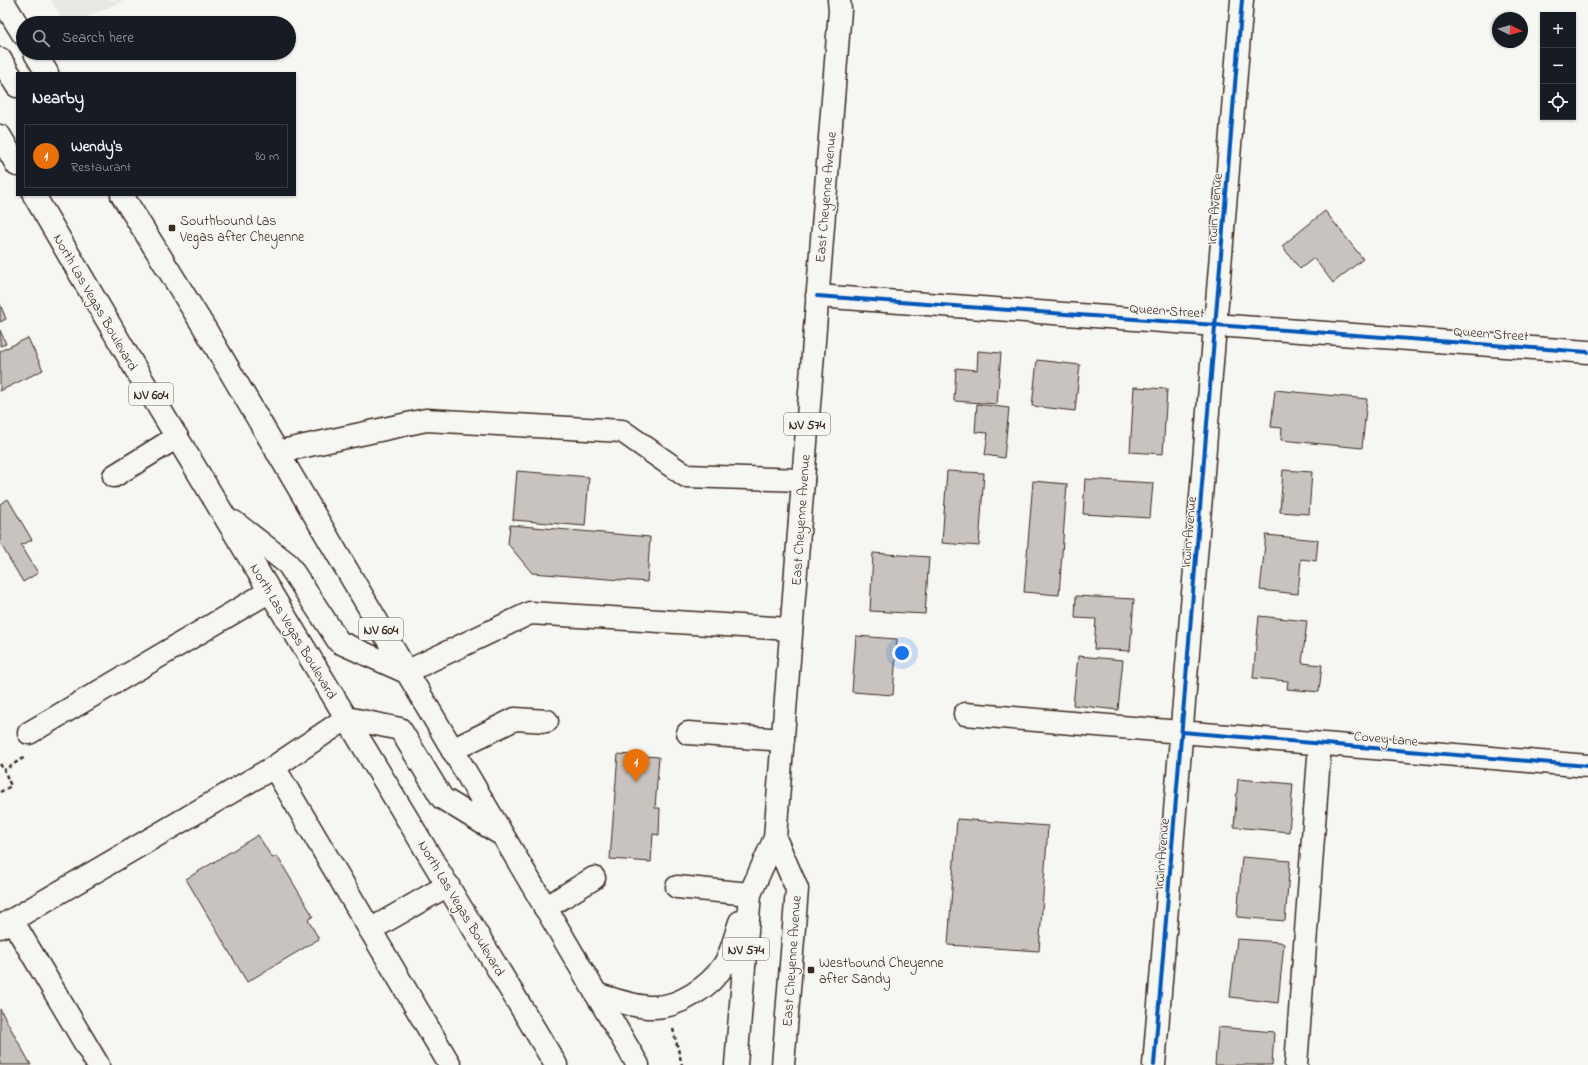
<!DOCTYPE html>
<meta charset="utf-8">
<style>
body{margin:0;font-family:"Indie Flower",sans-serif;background:#242831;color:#f1f3f6}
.controls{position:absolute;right:12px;top:12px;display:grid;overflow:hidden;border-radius:0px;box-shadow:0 1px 3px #0004}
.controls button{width:36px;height:36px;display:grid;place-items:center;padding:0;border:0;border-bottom:1px solid #363941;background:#171b24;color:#f1f3f6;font:20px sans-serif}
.compass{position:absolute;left:1492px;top:12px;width:36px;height:36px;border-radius:50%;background:#171b24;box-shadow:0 1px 3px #0004;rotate:95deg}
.you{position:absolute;left:902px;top:653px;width:14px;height:14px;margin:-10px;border:3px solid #fff;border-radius:50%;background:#1a73e8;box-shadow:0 0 0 6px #1a73e833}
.badge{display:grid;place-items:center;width:26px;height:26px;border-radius:50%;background:#1a73e8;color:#fff;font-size:13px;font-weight:700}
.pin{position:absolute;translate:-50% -33px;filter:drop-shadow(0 1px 2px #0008)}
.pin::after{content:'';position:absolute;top:21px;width:14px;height:12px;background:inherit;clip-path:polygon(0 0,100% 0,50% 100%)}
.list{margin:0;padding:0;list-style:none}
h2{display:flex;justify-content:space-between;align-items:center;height:52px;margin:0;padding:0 16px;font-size:17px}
h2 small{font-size:13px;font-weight:400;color:#9ea1a6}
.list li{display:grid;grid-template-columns:26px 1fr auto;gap:12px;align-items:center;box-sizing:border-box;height:64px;margin:0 8px 8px;padding:0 8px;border:1px solid #363941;border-radius:0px}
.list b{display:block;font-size:15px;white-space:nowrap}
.list p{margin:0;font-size:13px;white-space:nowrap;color:#9ea1a6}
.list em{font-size:13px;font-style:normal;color:#9ea1a6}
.icon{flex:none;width:22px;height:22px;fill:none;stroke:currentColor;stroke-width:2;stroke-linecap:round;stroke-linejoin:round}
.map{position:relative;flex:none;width:1588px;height:1065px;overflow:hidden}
.search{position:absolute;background:#171b24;box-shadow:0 1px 3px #0004;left:16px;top:16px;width:280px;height:44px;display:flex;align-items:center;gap:10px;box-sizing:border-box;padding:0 14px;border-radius:22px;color:#9ea1a6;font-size:15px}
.panel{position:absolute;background:#171b24;box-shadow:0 1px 3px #0004;left:16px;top:72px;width:280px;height:124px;border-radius:0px}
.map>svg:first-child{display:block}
.built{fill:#e8e7e2}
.building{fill:#c8c3be;stroke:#3b2a1e}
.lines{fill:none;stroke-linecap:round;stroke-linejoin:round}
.minor-casing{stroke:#3b2a1e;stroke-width:25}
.major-casing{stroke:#3b2a1e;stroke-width:25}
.path{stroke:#3b2a1e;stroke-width:2.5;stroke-dasharray:4 3;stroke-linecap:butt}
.minor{stroke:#f6f6f2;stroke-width:22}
.major{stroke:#f6f6f2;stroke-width:22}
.cycleway-casing{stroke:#f6f6f2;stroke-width:6}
.cycleway{stroke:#0057b8;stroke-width:4}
.poi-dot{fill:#3b2a1e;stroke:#f6f6f2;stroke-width:1.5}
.labels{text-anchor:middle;stroke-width:3;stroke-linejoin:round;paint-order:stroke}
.shield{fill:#f6f6f2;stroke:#73675e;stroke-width:1}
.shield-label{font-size:13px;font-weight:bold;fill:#3b2a1e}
.street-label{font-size:14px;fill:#3b2a1e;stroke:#f6f6f2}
.poi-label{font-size:14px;fill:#3b2a1e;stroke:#f6f6f2;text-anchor:start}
</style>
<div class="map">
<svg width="1588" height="1065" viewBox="0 0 1588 1065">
<rect width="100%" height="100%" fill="#f6f6f2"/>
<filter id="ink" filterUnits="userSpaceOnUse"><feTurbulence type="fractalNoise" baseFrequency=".025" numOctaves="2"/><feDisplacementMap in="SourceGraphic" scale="8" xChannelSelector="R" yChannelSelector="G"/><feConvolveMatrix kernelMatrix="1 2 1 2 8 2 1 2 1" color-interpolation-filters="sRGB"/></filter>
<g filter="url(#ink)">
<path class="built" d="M51,0h73l-51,23h-9z"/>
<path class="building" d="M1325,211l38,48 -30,24 -19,-25 -14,11 -18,-23z
M0,304l6,15 -6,3z
M0,330l6,14 -6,2z
M28,338l15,32 -43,21v-40z
M978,351l23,2 -4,51 -43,-3 2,-33 21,2z
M1037,360l43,5 -5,46 -43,-5z
M1134,387l33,2 -4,65 -33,-2z
M1275,390l92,9 -5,49 -81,-8 1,-12 -11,-1z
M977,404l32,4 -5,50 -19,-3 3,-22 -13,-1z
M1283,470l29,2 -3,42 -29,-2z
M517,471l72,6 -4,49 -72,-6z
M947,471l37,2 -5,73 -37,-3z
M1085,479l68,4 -3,35 -67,-4z
M1033,481l34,3 -8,111 -35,-3z
M8,499l24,41 -11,5 17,28 -15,9 -23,-39v-39z
M510,525l140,12 -3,45 -115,-9 -24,-29z
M1266,535l52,5 -2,21 -15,-2 -3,35 -38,-4z
M873,553l56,4 -4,57 -55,-3z
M1076,596l58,3 -4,52 -36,-2 2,-30 -21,-1z
M1259,616l48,5 -5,42 20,2 -3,27 -32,-3 1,-8 -35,-3z
M856,636l41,3 -4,56 -41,-3z
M1078,656l45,4 -5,50 -45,-5z
M618,754l41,3 -4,51h5l-1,27 -6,-1 -2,28 -41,-3z
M1238,779l55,5 -4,48 -55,-5z
M957,819l91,7 -9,125 -91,-6z
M258,835l14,23 5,-2 36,60 -5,4 11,19 -72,43 -61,-103z
M1242,857l48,4 -5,60 -48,-4z
M1237,939l43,3 4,2 -6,59 -48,-6z
M0,1009l31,56h-31z
M1218,1027l56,5 -2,33h-57z"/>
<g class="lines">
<g class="minor-casing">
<path id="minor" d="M817,296l771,56
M277,452l149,-32 196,11 64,45 117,4
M114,476l63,-39
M406,672l124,-59 261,16
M965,714l623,52
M29,733l241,-142
M688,733l95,7
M452,750l63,-31 32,2
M274,767l176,298
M677,887l73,7
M545,908l49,-30
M12,920l86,145
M0,927l274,-160 73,-49
M370,930l78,-45
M1154,1065l88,-1065
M1296,1065l24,-321"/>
</g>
<g class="major-casing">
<path id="major" d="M2,0l21,34
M35,53l12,20
M0,59l17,27
M0,136l17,29
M34,195l101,173 421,697
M122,195l82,132 434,738
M234,522l54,42 51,78 67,30
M347,718l53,11 42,69 57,35
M775,838l22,51 -14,176
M596,994c18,5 37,13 56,13 26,1 58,-20 72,-42 7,-10 12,-32 16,-43
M736,1065l14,-171 25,-56 65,-828 -1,-10"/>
</g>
<path class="path" d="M0,764l4,6
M0,792l11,-6 -7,-16 21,-13
M673,1029l9,36"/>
<use href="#minor" class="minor"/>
<use href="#major" class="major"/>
<g class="cycleway-casing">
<path id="cycleway" d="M817,296l771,56
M1182,732l406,34
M1154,1065l88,-1065"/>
</g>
<use href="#cycleway" class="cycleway"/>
</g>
</g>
<g class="poi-dot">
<rect x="168" y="224" width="8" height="8" rx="2"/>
<rect x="807" y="966" width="8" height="8" rx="2"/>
</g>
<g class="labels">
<g class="shield">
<rect x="129" y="383" width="44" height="22" rx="3"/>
<rect x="784" y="413" width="46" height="22" rx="3"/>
<rect x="359" y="618" width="44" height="22" rx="3"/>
<rect x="723" y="938" width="46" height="22" rx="3"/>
</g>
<g class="shield-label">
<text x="151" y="399">NV 604</text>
<text x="807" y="429">NV 574</text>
<text x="381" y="634">NV 604</text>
<text x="746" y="954">NV 574</text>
</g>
<g class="street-label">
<text transform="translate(825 197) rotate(-85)" y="5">East Cheyenne Avenue</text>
<text transform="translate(1214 209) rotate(-85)" y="5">Irwin Avenue</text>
<text transform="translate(96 302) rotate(60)" y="5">North Las Vegas Boulevard</text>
<text transform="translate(1167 310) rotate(4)" y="5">Queen Street</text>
<text transform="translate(1491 333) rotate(4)" y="5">Queen Street</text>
<text transform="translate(800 520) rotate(-86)" y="5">East Cheyenne Avenue</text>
<text transform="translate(1188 532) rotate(-85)" y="5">Irwin Avenue</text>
<text transform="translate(294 631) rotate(59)" y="5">North Las Vegas Boulevard</text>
<text transform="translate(1386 738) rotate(5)" y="5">Covey Lane</text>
<text transform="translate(1161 854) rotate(-85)" y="5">Irwin Avenue</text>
<text transform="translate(462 908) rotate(59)" y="5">North Las Vegas Boulevard</text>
<text transform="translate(791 961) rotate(-86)" y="5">East Cheyenne Avenue</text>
</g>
<g class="poi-label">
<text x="180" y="225">Southbound Las<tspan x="180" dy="16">Vegas after Cheyenne</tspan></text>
<text x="819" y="967">Westbound Cheyenne<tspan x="819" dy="16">after Sandy</tspan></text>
</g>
</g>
</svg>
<div class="controls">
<button>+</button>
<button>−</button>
<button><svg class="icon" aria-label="locate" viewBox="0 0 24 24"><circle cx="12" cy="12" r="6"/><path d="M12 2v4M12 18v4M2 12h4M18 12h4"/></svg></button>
</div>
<svg class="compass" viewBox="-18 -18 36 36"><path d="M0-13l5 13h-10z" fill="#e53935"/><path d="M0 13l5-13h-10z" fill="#9ea1a6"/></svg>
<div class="you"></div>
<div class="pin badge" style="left:636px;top:782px;background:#e8710a">1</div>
<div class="search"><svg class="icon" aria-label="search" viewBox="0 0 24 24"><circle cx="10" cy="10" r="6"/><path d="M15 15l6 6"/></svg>Search here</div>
<section class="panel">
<h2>Nearby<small></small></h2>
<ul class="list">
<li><span class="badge" style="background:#e8710a">1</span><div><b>Wendy's</b><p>Restaurant</p></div><em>80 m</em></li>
</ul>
</section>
</div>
